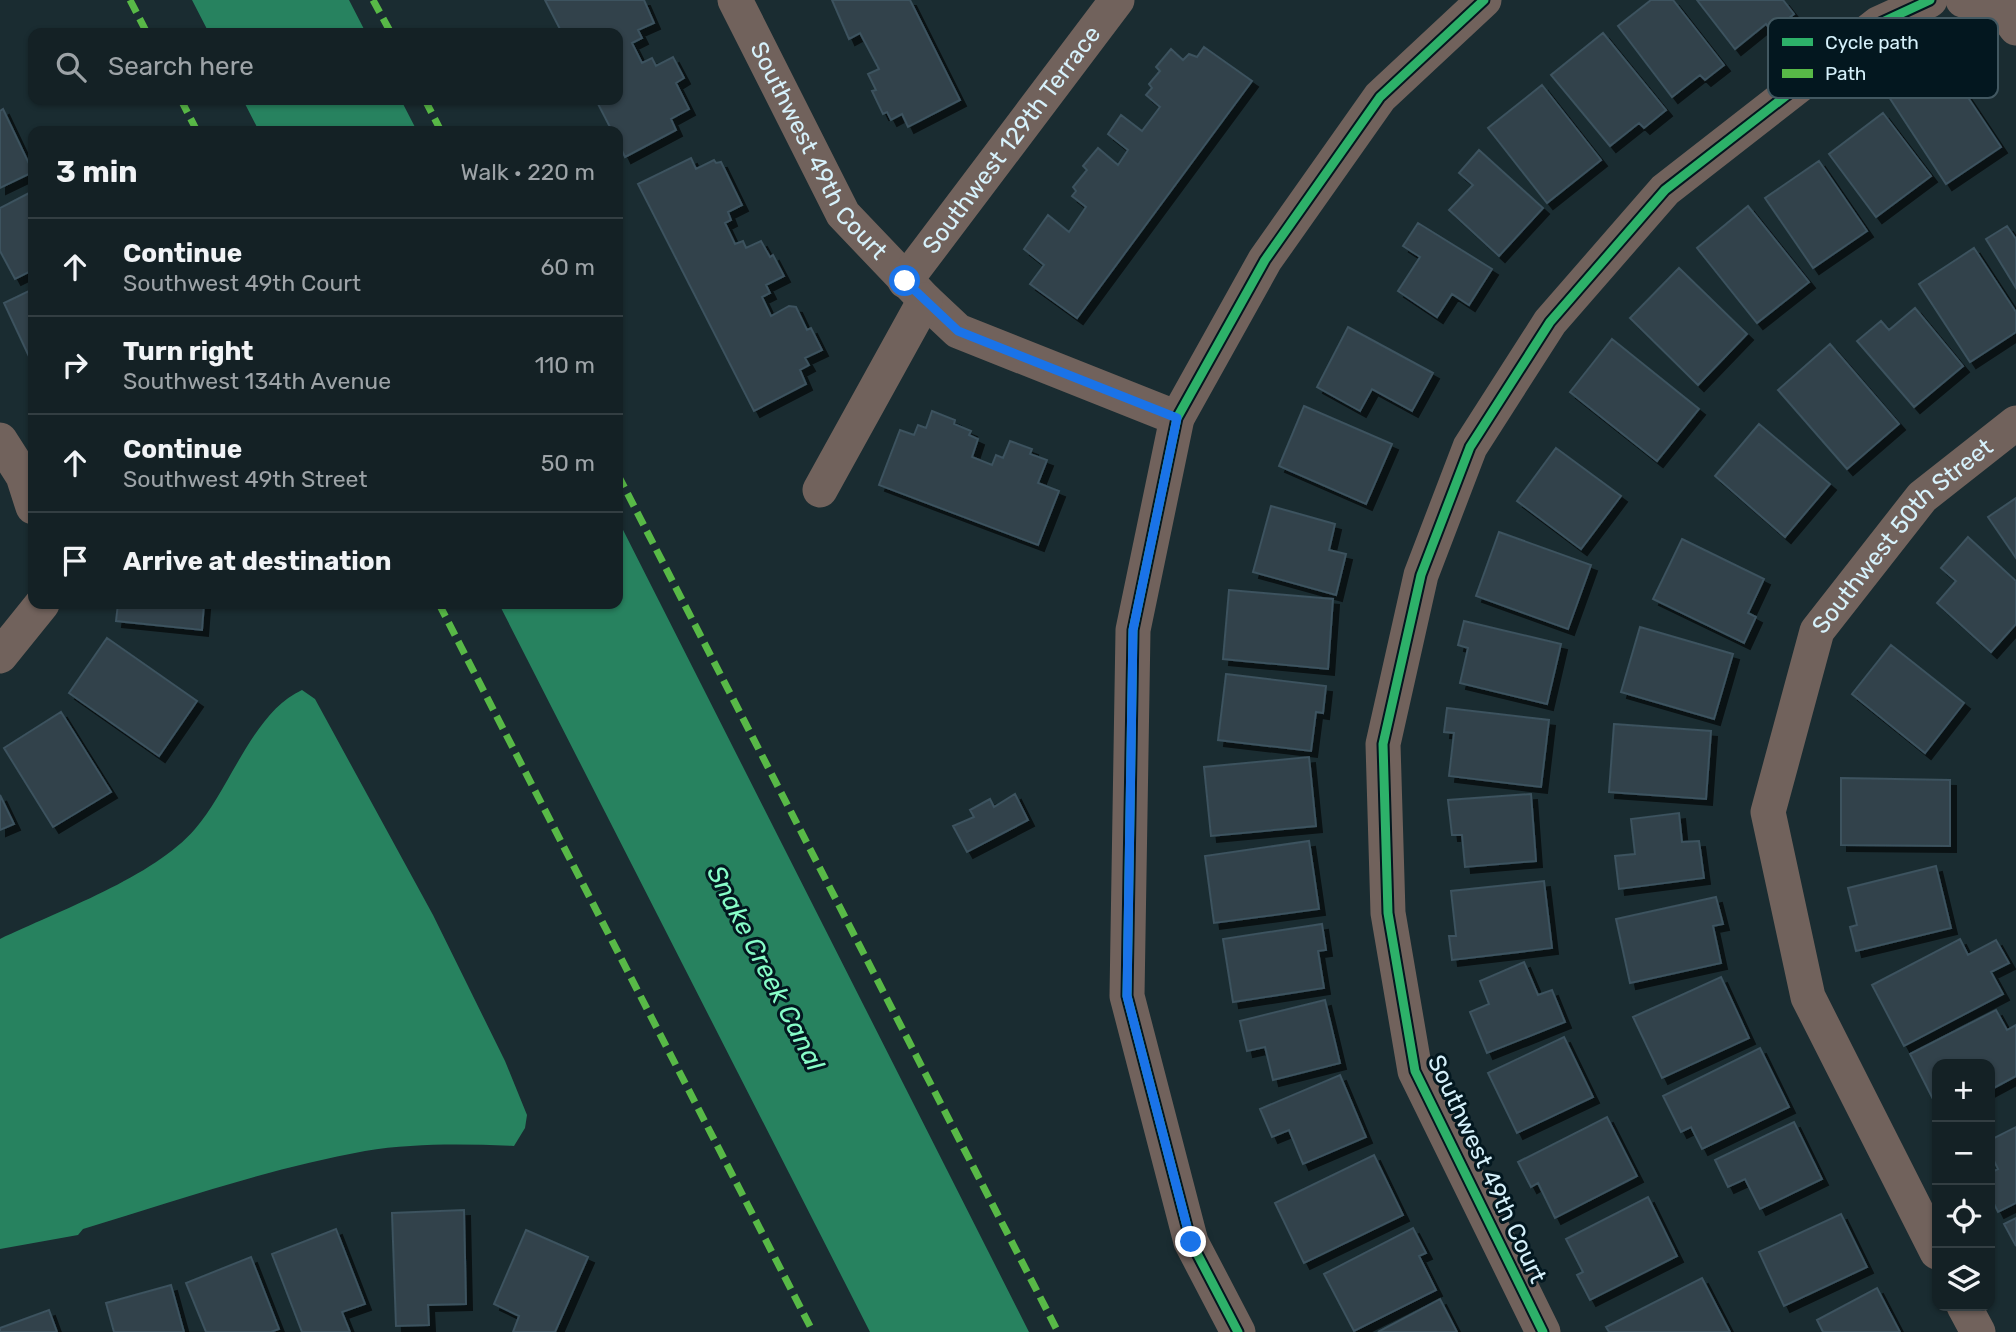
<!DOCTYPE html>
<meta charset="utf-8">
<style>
body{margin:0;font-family:Rubik,sans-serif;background:#212e32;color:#f1f3f6}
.controls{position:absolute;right:21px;bottom:21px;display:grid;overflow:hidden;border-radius:14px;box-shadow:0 2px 5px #0004}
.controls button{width:63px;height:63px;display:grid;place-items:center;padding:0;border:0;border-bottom:2px solid #333e42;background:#142125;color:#f1f3f6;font:35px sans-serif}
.stop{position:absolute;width:21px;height:21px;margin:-16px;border:5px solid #1a73e8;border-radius:50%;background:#fff}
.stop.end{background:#1a73e8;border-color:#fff;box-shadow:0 2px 7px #0008}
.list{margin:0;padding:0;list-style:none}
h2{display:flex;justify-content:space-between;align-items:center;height:91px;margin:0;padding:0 28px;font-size:30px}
h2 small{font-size:23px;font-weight:400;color:#9da3a7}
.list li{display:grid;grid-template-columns:46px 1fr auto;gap:21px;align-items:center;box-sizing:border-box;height:98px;padding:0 28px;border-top:2px solid #333e42}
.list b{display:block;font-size:26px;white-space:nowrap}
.list p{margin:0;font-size:23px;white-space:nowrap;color:#9da3a7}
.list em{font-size:23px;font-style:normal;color:#9da3a7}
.icon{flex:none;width:38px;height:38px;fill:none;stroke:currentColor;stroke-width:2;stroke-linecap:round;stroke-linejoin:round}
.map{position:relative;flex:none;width:2016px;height:1332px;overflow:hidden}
.search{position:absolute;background:#142125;box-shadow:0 2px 5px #0004;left:28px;top:28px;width:595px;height:77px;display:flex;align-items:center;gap:18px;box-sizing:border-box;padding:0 24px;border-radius:14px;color:#9da3a7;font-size:26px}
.panel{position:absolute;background:#142125;box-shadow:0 2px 5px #0004;left:28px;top:126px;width:595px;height:483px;border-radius:14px}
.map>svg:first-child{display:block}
.water{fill:#27825f}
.building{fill:#31434c;stroke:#3c525e;stroke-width:2;filter:url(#shadow)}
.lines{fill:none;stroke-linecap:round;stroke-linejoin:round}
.minor{stroke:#71625c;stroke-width:35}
.quiet{stroke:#58b947;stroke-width:7;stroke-dasharray:14 7;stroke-linecap:butt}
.cycleway-casing{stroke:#03171f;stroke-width:13}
.cycleway{stroke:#2db169;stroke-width:9}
.route{stroke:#1a73e8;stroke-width:9}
.labels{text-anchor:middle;stroke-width:6;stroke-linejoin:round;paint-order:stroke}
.street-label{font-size:24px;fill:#d6f1fb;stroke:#03171f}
.water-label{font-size:26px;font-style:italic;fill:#87fdc8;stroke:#03171f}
.key{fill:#03171f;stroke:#425861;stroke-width:2}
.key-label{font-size:19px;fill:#d6f1fb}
</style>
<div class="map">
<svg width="2016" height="1332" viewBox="0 0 2016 1332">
<defs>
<filter id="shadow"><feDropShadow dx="6" dy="6" stdDeviation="0" flood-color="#0009"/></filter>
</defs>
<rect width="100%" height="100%" fill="#1a2c31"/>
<path class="water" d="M192,0h157l17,33h-157z
M243,100h158l16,31h-158z
M618,520l411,812h-159l-371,-728h119z
M302,690l13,9 118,216 72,146 22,54 -2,13 -11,18c-50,-2 -99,-3 -149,5 -95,17 -189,50 -282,78l-5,6 -78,14v-310c58,-28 154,-62 195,-110 35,-40 58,-117 107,-139z"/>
<path class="building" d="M545,0h99l10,23 -16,7 4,8 -10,5 10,20 10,-5 4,8 17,-9 11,21 -8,5 13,26 -18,10 5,11 -51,27 -7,-15v-11h-6l-16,-31h22v-67h-56z
M832,0h78l50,100 -52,27 -6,-13 -11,6 -4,-8 -4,2 -11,-23 4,-1 -8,-16 11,-5 -19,-36 -11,6z
M1651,0h22l51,65 -19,15 -5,-5 -28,22 -54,-71z
M1697,0h86l11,14 -22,18 -6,-8 -31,25z
M1603,33l63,77 -22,18 -5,-5 -29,23 -59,-71z
M1204,47l48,34 -175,237 -47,-34 14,-19 -20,-16 24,-34 21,17 17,-25 -14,-11 4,-5 -3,-4 14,-17 -4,-4 15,-18 20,17 10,-15 -20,-16 13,-19 21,16 18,-24 -14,-12 6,-7 -3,-4 11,-13 -4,-4 15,-18 12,11 6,-6 8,3z
M1943,60l58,87 -55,37 -57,-87z
M1542,85l59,75 -54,43 -59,-75z
M3,109l30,63 -33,16v-77z
M1883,113l48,63 -55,41 -47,-63z
M1479,150l64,58 -44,48 -50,-46 24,-25 -14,-12z
M691,158l5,11 18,-9 2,3 5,-1 21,43 -14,7 3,8 -6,3 10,21 8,-3 3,7 15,-7 9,16 3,-2 11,21 -18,9 4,8 -8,4 9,19 18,-10 7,1 11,23 4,-2 11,22 -17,8 4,7 -9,5 6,14 -52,27 -116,-227z
M1819,161l48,70 -54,37 -48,-70z
M33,191v79l-18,9 -15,-28v-43z
M1748,206l61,76 -52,41 -60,-75z
M1418,223l74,46 -23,36 -17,-11 -15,23 -39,-26 22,-34 -17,-11z
M2007,226l9,13v49l-30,-49z
M1974,248l42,64v20l-46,30 -51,-78z
M1679,268l68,66 -49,51 -68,-67z
M33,289v76l-29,-62z
M1915,308l48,58 -49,41 -57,-66 24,-20 8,9z
M1348,327l85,46 -21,38 -40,-22 -12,22 -43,-24z
M1612,339l87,70 -42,52 -87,-69z
M1830,344l69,80 -52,45 -69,-79z
M1304,406l88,38 -26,60 -87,-38z
M932,411l23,9 -1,4 17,7 -2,4 9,4 -6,18 20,8 4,-10 7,3 7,-17 22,8 -2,5 17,6 -9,23 21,8 -21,54 -159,-60 21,-55 14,5 4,-10 8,3z
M1759,424l71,60 -45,53 -70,-61z
M1556,448l65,48 -40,53 -64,-48z
M2016,498v60l-28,-41z
M1271,506l64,18 -6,26 17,4 -10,41 -83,-23z
M1499,532l92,33 -23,64 -92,-33z
M1968,537l48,44v43l-25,28 -54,-49 19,-22 -15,-13z
M1682,539l82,40 -16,34 8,4 -12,26 -91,-44z
M1229,590l104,9 -5,70 -105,-10z
M118,604h86l-2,26 -86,-9z
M1464,621l97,23 -14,60 -87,-21 8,-35 -10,-3z
M1640,627l93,27 -19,65 -93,-27z
M107,638l90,63 -38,55 -90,-63z
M1891,645l73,58 -39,50 -73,-59z
M1226,674l100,12 -3,27 -7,-1 -5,39 -93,-11z
M1447,708l102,12 -8,67 -92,-11 5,-43 -10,-1z
M61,712l50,80 -58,35 -49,-79z
M1614,724l97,7 -5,68 -97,-7z
M1309,757l7,69 -105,10 -7,-69z
M1841,778l109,2v66l-109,-1z
M1015,794l13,26 -61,32 -14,-26 21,-9 -4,-7 20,-11 4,8z
M1531,794l5,67 -71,6 -3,-32h-10l-4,-35z
M0,795l14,29 -14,6z
M1679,813l3,29 17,-1 5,37 -85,11 -4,-33 20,-2 -4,-35z
M1309,841l10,68 -105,14 -9,-67z
M1936,866l15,62 -95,23 -6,-24 7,-2 -9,-37z
M1544,881l8,67 -100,12 -3,-24h7l-5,-45z
M1716,897l7,27 -10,2 8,37 -91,20 -14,-64z
M1322,924l4,26 -8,1 6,37 -91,14 -10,-63z
M1960,939l8,16 28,-15 13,23 -18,9 12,22 -99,52 -32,-61z
M1524,962l14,33 14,-5 13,32 -78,31 -17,-41 19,-8 -9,-23z
M1721,977l28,61 -87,40 -29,-61z
M1325,1000l15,63 -67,17 -8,-33 -18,4 -7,-30z
M1996,1010l11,20 9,-5v51l-26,14v-26h-53v43l-27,-53z
M1564,1037l29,60 -76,36 -29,-60z
M1760,1048l29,59 -87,42 -11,-22 -10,5 -18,-36z
M1340,1075l26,62 -63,27 -14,-34 -17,7 -12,-28z
M1607,1117l30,59 -82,42 -17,-35 -7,4 -13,-25z
M1794,1122l28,57 -62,30 -15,-30 -17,8 -13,-27z
M2016,1127v76l-18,9 -8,-16v-23l8,-4 -8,-16v-13z
M1374,1155l29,60 -99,48 -29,-60z
M1648,1197l29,59 -87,44 -13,-25 6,-3 -17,-33z
M464,1210l2,94 -38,1 1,20 -33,1 -4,-113z
M1841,1214l26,53 -83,39 -25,-54z
M2016,1218v28l-12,-22z
M1413,1228l13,25 -7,3 17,34 -82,41 -30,-57z
M336,1229l29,75 -23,8 8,20h-48l-30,-78z
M526,1230l62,27 -33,75h-42l6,-16 -25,-12z
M251,1257l28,72 -8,3h-65l-20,-49z
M1702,1278l28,54h-121l-3,-5z
M171,1285l13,47h-70l-8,-29z
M1877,1288l23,44h-77l-6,-12z
M1440,1299l17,33h-79z
M49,1310l8,22h-57v-4z"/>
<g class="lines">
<g class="minor">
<path id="s1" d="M735,0l108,214 82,86 33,31 219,87"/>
<path d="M1963,0l42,13 11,15"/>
<path id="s2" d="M905,281l212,-281"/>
<path d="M0,440l23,36 10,31"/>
<path d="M820,490l105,-190"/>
<path d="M0,656l42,-52"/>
<path id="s3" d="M1937,1252l-129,-255 -40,-185 49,-181 105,-134 94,-74"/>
<path d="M1964,1306l14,26"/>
<path d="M1238,1332l-47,-90 -64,-246 6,-366 44,-212 88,-158 115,-163 104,-97"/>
<path d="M1543,1332l-128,-261 -27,-158 -5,-169 38,-169 49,-128 80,-125 115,-132 213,-166 52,-24"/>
</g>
<path class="quiet" d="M130,0l17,33
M373,0l18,33
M181,100l16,31
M425,100l16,31
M618,475l440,857
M439,604l374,728"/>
<g class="cycleway-casing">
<path id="cycleway" d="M1238,1332l-47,-90 -64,-246 6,-366 44,-212 88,-158 115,-163 104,-97
M1543,1332l-128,-261 -27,-158 -5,-169 38,-169 49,-128 80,-125 115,-132 213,-166 52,-24"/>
</g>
<use href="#cycleway" class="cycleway"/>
</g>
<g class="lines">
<path class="route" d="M905,281l53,50 219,87 -44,212 -6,366 64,246"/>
</g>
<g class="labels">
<g class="street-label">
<text dy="8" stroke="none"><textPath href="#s2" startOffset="177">Southwest 129th Terrace</textPath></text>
<text dy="8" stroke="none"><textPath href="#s1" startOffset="173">Southwest 49th Court</textPath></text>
<text dy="8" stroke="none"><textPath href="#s3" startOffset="791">Southwest 50th Street</textPath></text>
<text transform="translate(1487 1169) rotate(65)" y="8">Southwest 49th Court</text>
</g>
<g class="water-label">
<text transform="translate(766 968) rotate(63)" y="9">Snake Creek Canal</text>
</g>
</g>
<rect x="1768" y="18" width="230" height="80" rx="10" class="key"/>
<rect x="1782" y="38" width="31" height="8" fill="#2db169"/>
<rect x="1782" y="69" width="31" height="9" fill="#58b947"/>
<g class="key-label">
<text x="1825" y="49">Cycle path</text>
<text x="1825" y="80">Path</text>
</g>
</svg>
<div class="controls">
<button>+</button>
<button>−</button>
<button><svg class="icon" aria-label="locate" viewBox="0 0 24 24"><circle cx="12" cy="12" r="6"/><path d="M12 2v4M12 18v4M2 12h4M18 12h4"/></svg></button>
<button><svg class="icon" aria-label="layers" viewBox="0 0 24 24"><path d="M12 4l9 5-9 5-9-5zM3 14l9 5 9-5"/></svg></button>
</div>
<div class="stop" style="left:905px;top:281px"></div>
<div class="stop end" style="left:1191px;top:1242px"></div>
<div class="search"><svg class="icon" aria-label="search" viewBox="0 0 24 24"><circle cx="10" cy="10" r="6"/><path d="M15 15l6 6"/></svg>Search here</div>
<section class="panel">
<h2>3 min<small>Walk · 220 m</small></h2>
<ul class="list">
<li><svg class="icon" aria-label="ahead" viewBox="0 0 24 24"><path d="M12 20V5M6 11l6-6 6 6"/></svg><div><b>Continue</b><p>Southwest 49th Court</p></div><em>60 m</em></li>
<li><svg class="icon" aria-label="right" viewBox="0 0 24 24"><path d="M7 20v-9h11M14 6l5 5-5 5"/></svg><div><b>Turn right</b><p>Southwest 134th Avenue</p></div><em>110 m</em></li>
<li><svg class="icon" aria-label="ahead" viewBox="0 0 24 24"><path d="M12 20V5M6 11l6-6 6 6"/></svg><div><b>Continue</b><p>Southwest 49th Street</p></div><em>50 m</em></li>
<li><svg class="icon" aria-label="arrive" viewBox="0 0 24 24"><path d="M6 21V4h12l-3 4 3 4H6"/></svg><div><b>Arrive at destination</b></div></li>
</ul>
</section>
</div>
